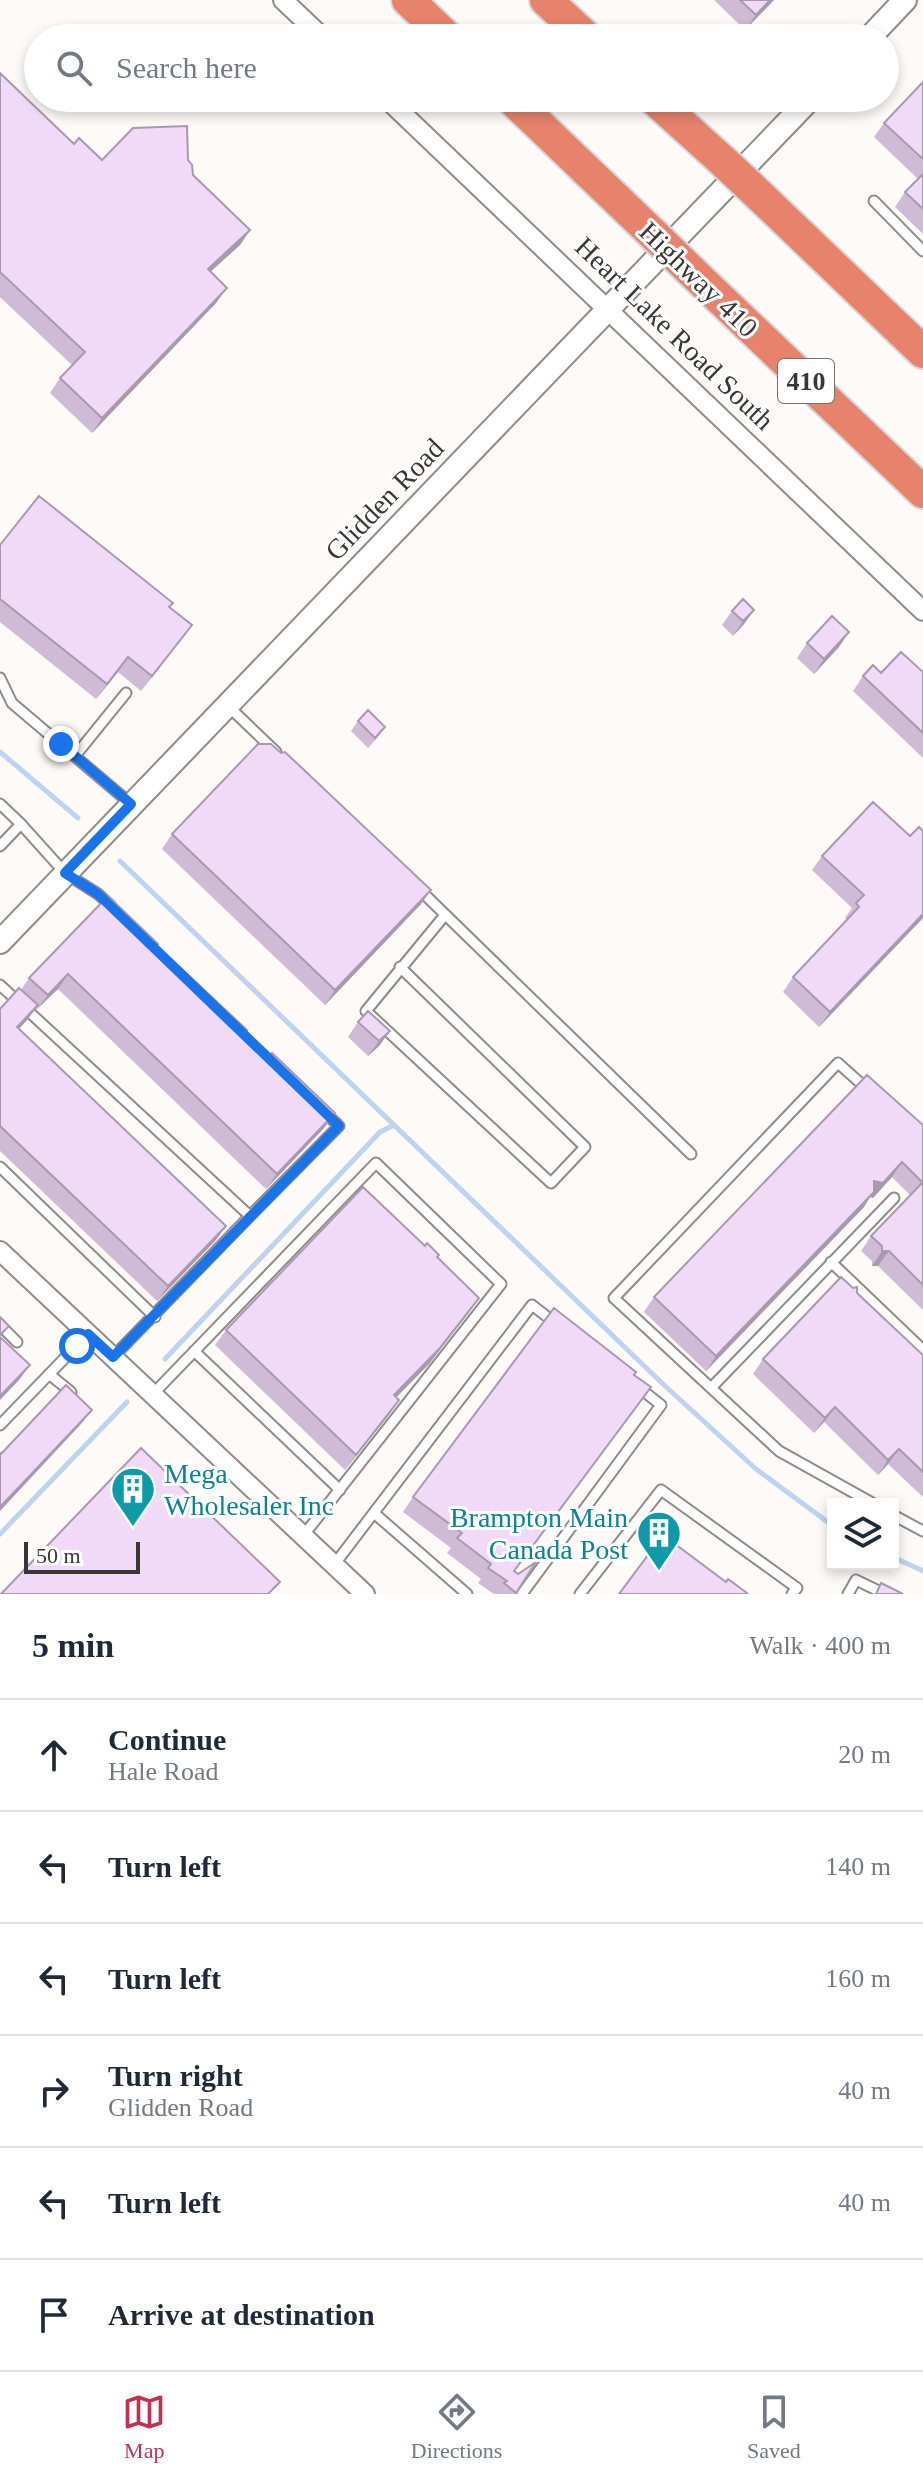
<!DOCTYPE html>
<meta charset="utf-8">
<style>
body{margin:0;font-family:Georgia,serif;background:#f6f6f7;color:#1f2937}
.controls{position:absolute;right:24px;bottom:24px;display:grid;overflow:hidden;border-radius:0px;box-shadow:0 4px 12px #0003}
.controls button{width:72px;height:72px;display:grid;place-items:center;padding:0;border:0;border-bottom:2px solid #e0e1e3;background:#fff;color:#1f2937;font:40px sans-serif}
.scale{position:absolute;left:24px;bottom:20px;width:116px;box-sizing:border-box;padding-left:8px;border:4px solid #393736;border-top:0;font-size:22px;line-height:28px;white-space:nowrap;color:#393736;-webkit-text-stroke:6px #fff;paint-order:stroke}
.stop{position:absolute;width:24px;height:24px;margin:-18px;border:6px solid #1a73e8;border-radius:50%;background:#fff}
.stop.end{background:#1a73e8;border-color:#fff;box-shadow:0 2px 8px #0008}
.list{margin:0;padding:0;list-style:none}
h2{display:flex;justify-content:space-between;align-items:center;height:104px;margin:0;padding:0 32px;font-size:34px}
h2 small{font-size:26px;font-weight:400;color:#747a83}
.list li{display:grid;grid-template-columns:52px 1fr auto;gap:24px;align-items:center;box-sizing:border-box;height:112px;padding:0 32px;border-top:2px solid #e0e1e3}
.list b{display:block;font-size:30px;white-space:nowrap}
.list p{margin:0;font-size:26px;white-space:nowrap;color:#747a83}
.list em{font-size:26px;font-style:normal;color:#747a83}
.icon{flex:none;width:44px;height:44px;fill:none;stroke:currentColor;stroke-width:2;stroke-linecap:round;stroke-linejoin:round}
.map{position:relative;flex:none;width:923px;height:1594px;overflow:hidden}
.search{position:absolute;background:#fff;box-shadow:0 4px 12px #0003;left:24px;right:24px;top:24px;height:88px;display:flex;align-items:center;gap:20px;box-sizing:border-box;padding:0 28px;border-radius:44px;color:#747a83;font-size:30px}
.sheet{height:776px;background:#fff}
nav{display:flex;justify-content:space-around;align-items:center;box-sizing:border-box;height:112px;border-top:2px solid #e0e1e3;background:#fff;font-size:22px;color:#747a83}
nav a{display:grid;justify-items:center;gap:4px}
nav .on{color:#c13152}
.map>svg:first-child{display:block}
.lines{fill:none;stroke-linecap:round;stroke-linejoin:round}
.stream{stroke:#bdd3f0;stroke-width:5}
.service-casing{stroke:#8e8b88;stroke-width:13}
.minor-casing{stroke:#8e8b88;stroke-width:22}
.tertiary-casing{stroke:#8e8b88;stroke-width:26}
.motorway-casing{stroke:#d7d7d7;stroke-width:36}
.service{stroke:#fff;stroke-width:9}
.minor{stroke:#fff;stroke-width:18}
.tertiary{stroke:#fff;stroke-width:22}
.motorway{stroke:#e7826c;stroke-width:32}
.motorway-bridge-casing{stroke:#d7d7d7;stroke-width:36;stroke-linecap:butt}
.motorway-bridge{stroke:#e7826c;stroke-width:32}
.wall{fill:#cfbbd5}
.shaded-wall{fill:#a999ae}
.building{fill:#f1daf8;stroke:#a999ae;stroke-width:2}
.route{stroke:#1a73e8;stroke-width:10}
.labels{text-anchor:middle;stroke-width:6;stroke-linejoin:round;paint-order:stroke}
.shield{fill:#fff;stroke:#747372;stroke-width:2}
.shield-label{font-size:26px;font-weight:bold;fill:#393736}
.street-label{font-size:28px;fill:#393736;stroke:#fff}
.culture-label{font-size:28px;fill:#0d838f;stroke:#fff;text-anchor:start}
</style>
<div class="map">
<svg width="923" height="1594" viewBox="0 0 923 1594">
<rect width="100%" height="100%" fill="#fefaf8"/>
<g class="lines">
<path class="stream" d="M0,752l78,66
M120,861l544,524 92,84 77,57
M165,1359l215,-227 14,-7
M0,1534l127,-132
M893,1557l30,14"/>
<g class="service-casing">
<path id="service" d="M874,201l49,50
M0,678l12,25 119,101
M227,705l49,47
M75,756l51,-63
M0,804l21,20
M0,846l21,-22 44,49 33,21 13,12
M420,890l271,264
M400,967l185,180 -34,36 -185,-172 79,-96
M0,985l250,231 89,-90 -16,-15
M867,1089l-29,-26 -224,235 165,153 95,53
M0,1167l155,150
M831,1262l92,88
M0,1325l17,17
M194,1351l146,139
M113,1357l137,-141
M49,1374l22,18
M711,1388l183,-190
M153,1394l223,-231 125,121 -198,252
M0,1425l88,-91
M374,1513l93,81
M893,1515l30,16
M334,1565l198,-260 23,18
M522,1594l139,-189 -24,-19
M580,1594l81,-104 136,98 -5,6
M848,1594l8,-14 29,14"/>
</g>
<g class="minor-casing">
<path id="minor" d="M283,0l40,38
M386,98l537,513
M0,1251l365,343"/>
</g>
<g class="tertiary-casing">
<path id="tertiary" d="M869,38l36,-38
M0,942l811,-844"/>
</g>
<g class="motorway-casing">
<path id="motorway" d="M408,0l40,38
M546,0l41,38
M511,98l143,137
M653,98l73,66
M760,196l163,156
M690,270l233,222"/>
</g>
<use href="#service" class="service"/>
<use href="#minor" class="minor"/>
<use href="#tertiary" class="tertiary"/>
<use href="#motorway" class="motorway"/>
<g class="motorway-bridge-casing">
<path id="motorway-bridge" d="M726,164l34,32
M654,235l36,35"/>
</g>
<use href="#motorway-bridge" class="motorway-bridge"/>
</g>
<path class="wall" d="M714,0h60l-29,30z
M0,73l74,71 28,16h86l5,15 57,55 -10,15 -30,27 6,31 -124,130 -42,-40 10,-15 12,-13 -72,-68z
M923,82v152l-28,-27 10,-15 13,-13 -44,-42 10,-14z
M0,545l170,62 22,18 -51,66 -23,-19 -22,27 -96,-77z
M754,610l-10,14 -11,12 -11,-11 10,-14z
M807,643l32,4 -25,27 -17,-16z
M923,672v86l-70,-67 10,-15z
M358,721l27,6 -7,10 -10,11 -17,-17z
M923,831v87l-104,109 -36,-35 10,-15 54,-57 -2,-2 7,-10 -40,-38 10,-14 88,-20z
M172,834l249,70 -96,101 -163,-156z
M157,946l113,109 65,58 -11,15 -58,61 -208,-200 -21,20 -1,-1 -9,12 -8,9 207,197 -11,15 -58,60 -157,-150v-142l21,-19 8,-12z
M358,1022l32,9 -11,15 -11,10 -20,-19z
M923,1125v185l-45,-44h-6v-5l-11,-10 10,-15 39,-41 -18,-18 -19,21 -3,-1 -6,10 -158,164 -62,-59 10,-15z
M437,1257l32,56 -40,51 -33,33 3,3 -54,70 -130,-125 11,-15z
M857,1293l66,62v142l-35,-33 -10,11 -54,-53 -10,11 -61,-59 10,-15z
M413,1497l105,77 18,-12 -21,32h-21l-16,-11 3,-4 -34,-26 4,-5 -48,-36z"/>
<path class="shaded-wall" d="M770,0h4l-29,30 11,-15z
M250,230l-10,15 -43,39 11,-15z
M227,288l-11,15 -124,130 10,-15z
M754,610l-10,14 -11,12 10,-15z
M192,625l-11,15 -40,51 11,-15z
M849,632l-10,15 -25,27 10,-15z
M128,657l-10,15 -22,27 11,-15z
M431,890l-10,14 -96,101 10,-15z
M923,914v4l-104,109 11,-15z
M68,974l-10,15 -21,20 11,-14z
M38,1005l-11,15 -20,22 10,-15z
M390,1031l-11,15 -11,10 11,-15z
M335,1113l-11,15 -58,61 11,-15z
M902,1162l-10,15 -19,21 -3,-1 -6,10 -158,164 10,-15 158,-175z
M226,1226l-11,15 -58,60 11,-15z
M882,1251h7l-11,15h-6z
M479,1298l-50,66 -45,46 10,-15z
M30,1365l-11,15 -19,20v-4z
M399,1400l-10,15 -44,55 11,-15z
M835,1407l-11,15 -10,11 11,-15z
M92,1410l-11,14 -81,87v-4z
M899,1449l-11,15 -10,11 10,-15z"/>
<path class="building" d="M740,0h30l-14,15z
M0,73l74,71 5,-6 23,22 31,-32 54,-2 1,34 4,5 1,10 57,55 -42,39 19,19 -125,130 -42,-40 25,-26 -85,-80z
M923,82v77l-39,-36z
M923,174v35l-18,-17z
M39,496l134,107 -4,4 23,18 -40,51 -24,-19 -21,27 -107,-85v-54z
M743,599l11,11 -11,11 -11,-10z
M832,616l17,16 -25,27 -17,-16z
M901,652l22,20v61l-60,-57 10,-11 8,8z
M368,710l17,17 -10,11 -17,-17z
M258,744h13l10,9 4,-1 146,138 -96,100 -163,-156z
M873,802l37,34 9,-9 4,4v83l-93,98 -37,-35 66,-70 -3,-4 8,-8 -42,-39z
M108,896l50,48 -2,1 91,85 -2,2 25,23 2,-2 63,60 -58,61 -209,-200 -20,21 -19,-17z
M19,988l19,17 -21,22 209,199 -58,60 -168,-160v-117z
M368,1011l22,20 -11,10 -21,-19z
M867,1075l56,50v56l-1,1 -20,-20 -19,21 -9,-2v11l-158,164 -62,-59z
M923,1182v103l-34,-34h-7v-5l-11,-10z
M363,1187l62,59 2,-3 12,12 -2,2 42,41 -40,51 -45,46 5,5 -43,55 -130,-125z
M841,1277l12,11 4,-1v6l66,62v117l-24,-23 -11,11 -53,-53 -10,11 -62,-59z
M554,1308l82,64 -2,3 17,12 -137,184 4,3 18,-12 -20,31 -12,-10 3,-2 -19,-13 3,-4 -34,-26 5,-5 -49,-36z
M0,1317l9,9 -9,9z
M0,1337l30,28 -30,31z
M66,1385l26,25 -92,97v-54l1,1z
M141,1448l139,134 -12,12h-267z
M663,1535l63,47 2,-3 19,14 -2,1h-126z
M881,1583l22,11h-27z"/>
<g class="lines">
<path class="route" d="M61,744l70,60 -66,69 33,21 241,232 -226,231 -25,-23 -11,12"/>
</g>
<defs>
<g id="building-pin" transform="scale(2.3)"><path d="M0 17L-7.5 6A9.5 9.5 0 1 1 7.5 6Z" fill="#0f9aa8" stroke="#fff"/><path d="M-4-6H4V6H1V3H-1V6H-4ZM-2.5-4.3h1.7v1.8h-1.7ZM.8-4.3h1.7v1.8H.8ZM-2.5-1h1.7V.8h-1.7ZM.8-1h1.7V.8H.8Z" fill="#fff"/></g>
</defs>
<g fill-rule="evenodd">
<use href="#building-pin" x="133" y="1489"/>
<use href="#building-pin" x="659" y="1533"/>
</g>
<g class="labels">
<rect class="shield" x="778" y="359" width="56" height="44" rx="6"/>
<g class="shield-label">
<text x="806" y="390">410</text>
</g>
<g class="street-label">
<text transform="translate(699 279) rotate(44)" y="10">Highway 410</text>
<text transform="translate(675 333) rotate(44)" y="10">Heart Lake Road South</text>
<text transform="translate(384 499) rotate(-46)" y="10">Glidden Road</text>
</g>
<g class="culture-label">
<text x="164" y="1483">Mega<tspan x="164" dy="32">Wholesaler Inc</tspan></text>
<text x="628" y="1527" text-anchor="end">Brampton Main<tspan x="628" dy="32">Canada Post</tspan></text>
</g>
</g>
</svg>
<div class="controls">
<button><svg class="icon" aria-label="layers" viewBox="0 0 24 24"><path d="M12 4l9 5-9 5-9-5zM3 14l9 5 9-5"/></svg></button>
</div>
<div class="scale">50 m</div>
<div class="stop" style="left:77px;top:1346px"></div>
<div class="stop end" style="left:61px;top:744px"></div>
<div class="search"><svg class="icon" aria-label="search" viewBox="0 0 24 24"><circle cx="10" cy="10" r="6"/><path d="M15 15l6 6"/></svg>Search here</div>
</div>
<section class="sheet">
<h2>5 min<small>Walk · 400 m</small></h2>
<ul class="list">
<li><svg class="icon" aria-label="ahead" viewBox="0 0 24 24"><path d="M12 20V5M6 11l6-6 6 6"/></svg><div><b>Continue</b><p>Hale Road</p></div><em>20 m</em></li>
<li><svg class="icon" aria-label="left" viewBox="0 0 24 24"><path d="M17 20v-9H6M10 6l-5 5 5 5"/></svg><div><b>Turn left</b></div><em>140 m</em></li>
<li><svg class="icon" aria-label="left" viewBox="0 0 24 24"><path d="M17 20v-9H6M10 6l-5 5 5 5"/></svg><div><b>Turn left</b></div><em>160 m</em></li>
<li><svg class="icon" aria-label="right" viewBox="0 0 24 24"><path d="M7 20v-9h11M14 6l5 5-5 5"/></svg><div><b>Turn right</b><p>Glidden Road</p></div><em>40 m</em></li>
<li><svg class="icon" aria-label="left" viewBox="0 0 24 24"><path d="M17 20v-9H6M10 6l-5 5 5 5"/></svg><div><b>Turn left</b></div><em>40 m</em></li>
<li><svg class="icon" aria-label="arrive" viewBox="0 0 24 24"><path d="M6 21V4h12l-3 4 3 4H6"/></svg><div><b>Arrive at destination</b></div></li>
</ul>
</section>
<nav>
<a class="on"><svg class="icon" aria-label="map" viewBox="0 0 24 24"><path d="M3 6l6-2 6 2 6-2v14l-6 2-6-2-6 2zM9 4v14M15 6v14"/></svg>Map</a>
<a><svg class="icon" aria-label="directions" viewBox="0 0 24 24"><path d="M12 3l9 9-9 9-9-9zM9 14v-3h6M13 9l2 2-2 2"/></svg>Directions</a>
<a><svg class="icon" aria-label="saved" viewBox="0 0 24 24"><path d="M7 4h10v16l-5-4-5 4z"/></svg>Saved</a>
</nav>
